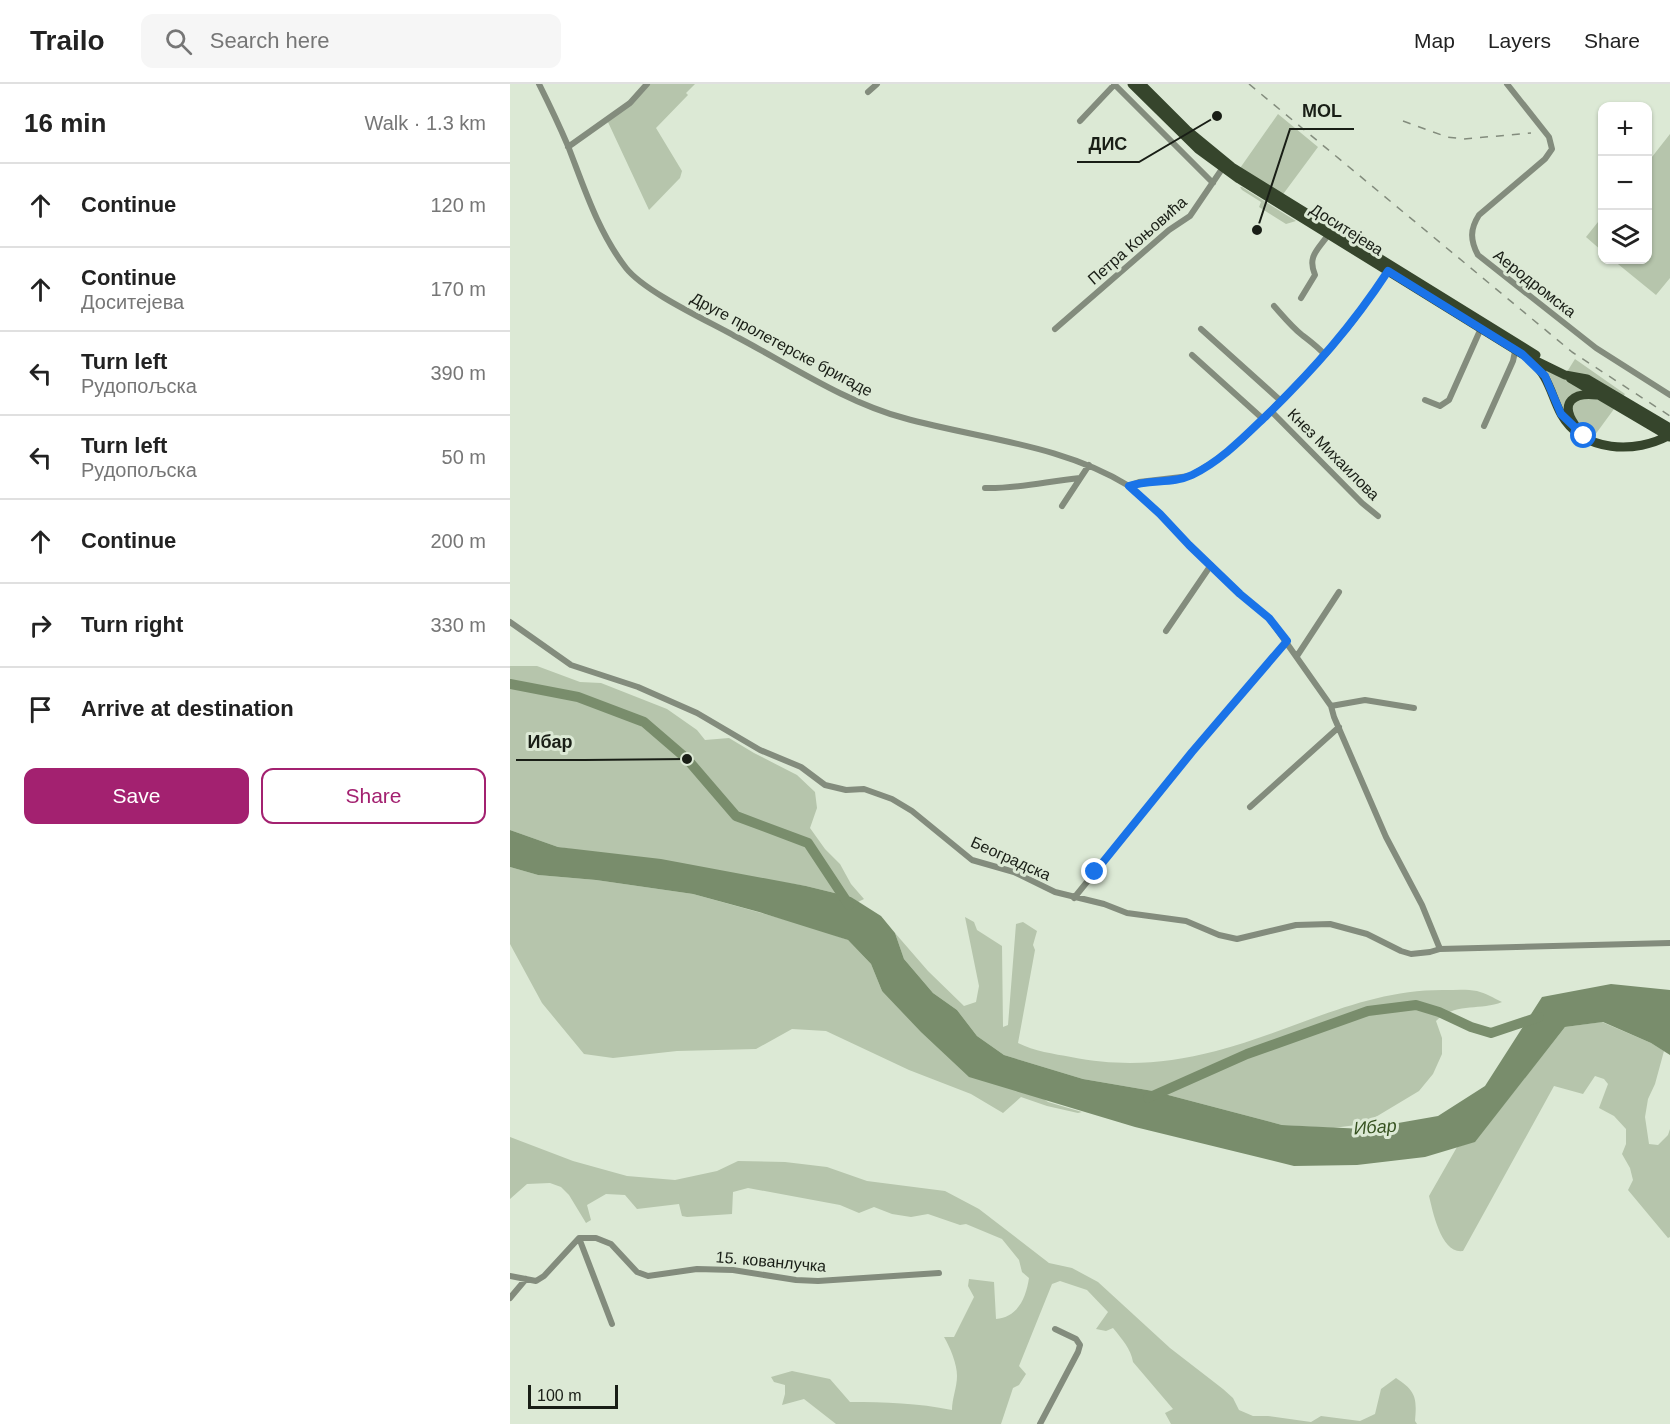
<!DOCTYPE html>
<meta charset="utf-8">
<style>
body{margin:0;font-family:Helvetica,sans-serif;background:#f6f6f6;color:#222}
.controls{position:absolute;right:18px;top:18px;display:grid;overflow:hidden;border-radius:12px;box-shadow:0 2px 4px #0004}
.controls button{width:54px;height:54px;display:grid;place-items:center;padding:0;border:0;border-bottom:2px solid #e0e0e0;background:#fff;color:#222;font:30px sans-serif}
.scale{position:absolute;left:18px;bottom:15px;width:90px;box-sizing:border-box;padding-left:6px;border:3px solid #191e16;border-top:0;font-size:16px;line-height:21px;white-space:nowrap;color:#191e16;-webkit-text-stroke:4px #dce9d5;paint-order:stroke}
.stop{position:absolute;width:18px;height:18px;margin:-14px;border:4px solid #1a73e8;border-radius:50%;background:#fff}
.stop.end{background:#1a73e8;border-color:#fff;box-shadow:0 2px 6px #0008}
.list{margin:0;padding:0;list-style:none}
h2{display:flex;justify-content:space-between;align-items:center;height:78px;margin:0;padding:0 24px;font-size:26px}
h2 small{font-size:20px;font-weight:400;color:#767676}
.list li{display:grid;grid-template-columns:39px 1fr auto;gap:18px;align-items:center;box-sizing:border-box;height:84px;padding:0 24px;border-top:2px solid #e0e0e0}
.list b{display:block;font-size:22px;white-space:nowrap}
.list p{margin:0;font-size:20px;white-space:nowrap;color:#767676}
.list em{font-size:20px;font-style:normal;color:#767676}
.actions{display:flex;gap:12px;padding:18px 24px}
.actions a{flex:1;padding:14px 0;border:2px solid #a32170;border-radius:12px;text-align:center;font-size:21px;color:#a32170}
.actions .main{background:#a32170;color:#fff}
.icon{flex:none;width:33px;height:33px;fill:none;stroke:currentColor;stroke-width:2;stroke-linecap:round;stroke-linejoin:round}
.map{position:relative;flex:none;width:1160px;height:1340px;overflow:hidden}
header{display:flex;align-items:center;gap:36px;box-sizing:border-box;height:84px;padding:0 30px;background:#fff;border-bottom:2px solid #e0e0e0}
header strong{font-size:28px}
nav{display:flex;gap:33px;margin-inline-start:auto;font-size:21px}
.search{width:420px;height:54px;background:#f6f6f6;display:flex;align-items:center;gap:15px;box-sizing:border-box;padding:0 21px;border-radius:12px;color:#767676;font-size:22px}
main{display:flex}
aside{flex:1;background:#fff}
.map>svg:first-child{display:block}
.green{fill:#b6c5ac}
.water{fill:#798d6c}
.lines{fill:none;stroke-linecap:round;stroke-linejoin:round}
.river{stroke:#798d6c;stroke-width:10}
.minor{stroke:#838c7d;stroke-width:6}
.primary{stroke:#36452c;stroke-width:9}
.rail{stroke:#838c7d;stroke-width:1.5;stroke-dasharray:8 8;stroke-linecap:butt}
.route{stroke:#1a73e8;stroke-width:8}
.labels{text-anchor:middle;stroke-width:6;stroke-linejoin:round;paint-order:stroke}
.street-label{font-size:16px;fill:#191e16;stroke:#dce9d5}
.water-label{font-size:18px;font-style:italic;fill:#365220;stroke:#dce9d5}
.leader{fill:none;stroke:#191e16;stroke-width:2}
.callout-dot{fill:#191e16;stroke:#dce9d5;stroke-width:2}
.callout-label{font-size:18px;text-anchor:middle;font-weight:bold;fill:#191e16;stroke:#dce9d5;stroke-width:6;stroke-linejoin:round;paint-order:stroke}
</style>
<header>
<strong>Trailo</strong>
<div class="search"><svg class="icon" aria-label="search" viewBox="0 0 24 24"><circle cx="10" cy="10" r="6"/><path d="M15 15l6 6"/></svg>Search here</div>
<nav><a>Map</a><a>Layers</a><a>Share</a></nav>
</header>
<main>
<aside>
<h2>16 min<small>Walk · 1.3 km</small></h2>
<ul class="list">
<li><svg class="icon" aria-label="ahead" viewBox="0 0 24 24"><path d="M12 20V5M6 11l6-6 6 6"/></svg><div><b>Continue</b></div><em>120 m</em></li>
<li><svg class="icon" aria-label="ahead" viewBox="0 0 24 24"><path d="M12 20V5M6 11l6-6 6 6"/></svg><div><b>Continue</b><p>Доситејева</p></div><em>170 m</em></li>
<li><svg class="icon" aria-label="left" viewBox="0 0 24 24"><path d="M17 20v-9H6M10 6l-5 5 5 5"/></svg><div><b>Turn left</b><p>Рудопољска</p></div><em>390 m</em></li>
<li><svg class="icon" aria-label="left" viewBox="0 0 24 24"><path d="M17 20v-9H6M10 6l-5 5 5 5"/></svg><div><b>Turn left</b><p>Рудопољска</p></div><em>50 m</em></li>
<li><svg class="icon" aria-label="ahead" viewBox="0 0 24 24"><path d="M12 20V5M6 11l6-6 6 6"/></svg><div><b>Continue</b></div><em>200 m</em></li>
<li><svg class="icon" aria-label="right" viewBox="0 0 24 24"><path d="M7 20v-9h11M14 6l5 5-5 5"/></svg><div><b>Turn right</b></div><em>330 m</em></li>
<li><svg class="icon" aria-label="arrive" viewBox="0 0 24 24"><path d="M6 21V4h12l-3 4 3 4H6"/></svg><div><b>Arrive at destination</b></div></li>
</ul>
<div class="actions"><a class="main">Save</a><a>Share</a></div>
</aside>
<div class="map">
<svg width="1160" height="1340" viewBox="0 0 1160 1340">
<rect width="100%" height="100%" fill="#dce9d5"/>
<path class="green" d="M137,0h48l-9,9 2,2 -32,33 26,43 -2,7 -31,32 -42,-90z
M768,30l40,33 -37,50 -43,-26z
M1160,50v144l-14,17 -43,-35h35v-98z
M730,103h2l54,34 -10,3 -27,-17 2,-5 -19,-12z
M1092,133v34l-16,-14z
M1065,275l50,35 -33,45 -21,-12 -37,-64 31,12z
M0,582h27l43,16 21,1 66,26 30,21 8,10 24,-2 25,15 43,22 18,17 2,16 -7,20 15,21 15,15 11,20 13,15 -6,3 -7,-5 -45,-11 -248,-39 -48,-17z
M0,783l28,8 58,5 97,14 119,33 36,13 23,24 11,27 166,111 34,10 -4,1 -31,-7 -26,-9 -18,16 -32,-19 -62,-24 -83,-39 -34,-2 -36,20 -79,2 -64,7 -29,-4 -42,-51 -32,-59z
M455,833l9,5 3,8 25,16 1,81 5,-2 8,-101 7,-2 14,9 -4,14 2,5 -17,93c16,8 36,11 53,14 52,10 93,7 145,-6 78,-20 146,-62 229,-61 10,0 22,-1 32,1 8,2 17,7 25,11 -22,9 -47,0 -66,19l6,17v16l-9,20 -14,17 -55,33 -31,4 -51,-3 -129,-34 -70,-12 -79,-24 -27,-19 -20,-26 -24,-17 -29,-34 -9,-26 33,38 36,35 12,-4 3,-16z
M1092,938l49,21 13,8 -9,33 -7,15 -3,18 4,27 9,1 10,-10 2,-6v108l-2,1 -40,-48 5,-10 -3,-12 -8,-14 4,-10v-15l-12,-13 -15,-8 9,-24 -4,-5 -9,-3 -12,18 -29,-8 -91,165c-22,3 -30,-39 -34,-55l28,-49 18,-6 90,-114z
M0,1053l63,24 54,15 48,4 42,-9 21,-10 47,1 42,5 40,14 78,10 34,18 70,54 23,5 26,14 72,66 53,41 10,9 6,12 14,6h15l43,6 10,-6 39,5 15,-7 6,-25 15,-11c20,13 21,20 19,43l2,3h-246l-6,-11 8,-4 -40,-47c-2,-13 -11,-23 -20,-34l-7,3 -10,-2 12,-17 -21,-22 -27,-9 -8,3 -33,82 7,8 -7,11 -6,3 -12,36h-165l-32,-25 -22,6 3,-11v-9l-11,-3 -3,-5 21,-6 38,8 20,23c35,0 68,1 102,8 0,-11 5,-23 5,-34 0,-12 -7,-29 -13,-39h10l20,-40 -6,-11 1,-7 25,3 2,37c22,-2 30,-21 33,-41l-7,-6 -3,-12 -17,-21 -36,-15 -6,1 -32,-11 -17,3 -19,-3 -18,-7 -15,6 -19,-8 -92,-17 -15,4 -1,22 -45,3 -5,-1 -3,-12 -42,5 -12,-14 -19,-1 -19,11 4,15 -5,3 -17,-28 -8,-8 -11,-4 -23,1 -17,15z"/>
<path class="water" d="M0,746l48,17 103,12 145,27 45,11 30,19 14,17 9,26 29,34 24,17 20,26 27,19 79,24 70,12 129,34 82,4 74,-13 47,-30 57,-89 69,-13 59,6v65l-19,-12 -48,-21 -38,5 -90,115 -50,15 -68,8 -63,1 -159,-39 -166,-50 -48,-45 -39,-41 -11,-27 -23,-24 -89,-28 -66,-18 -97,-14 -58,-5 -28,-8z"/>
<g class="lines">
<path class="river" d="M0,600l68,13 66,25 43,37 49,57 72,27 41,62
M638,1014l99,-44 121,-43 48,-6 23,7 32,15 20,6 48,-16"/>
<path class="minor" d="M29,0c10,20 20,41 29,62 16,41 30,86 58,122 19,24 80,52 107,67 54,28 113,68 171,83 75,21 157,26 225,68
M604,0l99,99
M997,0l42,53 3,12 -7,10 -66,56c-9,14 -9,25 -1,40l118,93 74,47
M358,8l9,-8
M570,37l35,-37
M58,63l62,-44 17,-19
M880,184l-36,52 -29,35 -82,84 -28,22 -25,15 -51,6 -10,4 31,28 29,31 51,49 29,24 62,88 3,11 52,120 36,68 18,44
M791,214l14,-23c-8,-19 3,-25 13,-40
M764,222c9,10 18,21 28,29 9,7 16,12 23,20
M545,245l114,-99 21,-14 34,-50
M691,245l80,72
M682,271l71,64
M915,316l15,6 9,-6 33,-74
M761,327l91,92 16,13
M974,342l29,-65 3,-14
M475,404c33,1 63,-7 95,-10
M552,422l27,-41
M0,538l61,43 67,22 59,26 63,37 41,17 24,18 21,5 18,-1 28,10 20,12 60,49 42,12 41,20 49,12 23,9 59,8 33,14 18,4 59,-14 34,-1 37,10 34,17 10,3 19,-2 10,-3 230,-6
M656,547l45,-66
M787,572l42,-64
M821,622l34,-6 49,8
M740,723l89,-80
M564,814l118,-146 95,-111
M69,1154l33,86
M0,1192l26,5 8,-5 35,-38h17l15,6 26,28 11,4 49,-7 36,1 63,10 22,1 121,-8
M0,1214l16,-19
M530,1340l38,-72 2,-7 -4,-6 -21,-10"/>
<path class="primary" d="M622,0l66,65 41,30 283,175 43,21 22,4 83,49
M631,0l46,46 45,37 304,188
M1021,277c18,15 20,34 30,53 22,39 75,40 109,21
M1060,294l100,59
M1065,341c-16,-23 -1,-33 22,-30"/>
<path class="rail" d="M739,0l323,268 98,64
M893,37l44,16 17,2 67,-6"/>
</g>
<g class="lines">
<path class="route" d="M585,788l97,-120 95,-111 -18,-23 -29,-24 -51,-49 -29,-31 -31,-28c20,-7 44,-2 63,-11 29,-14 52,-38 75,-60 47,-46 85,-89 121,-144l134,83 23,22 16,38 23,22"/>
</g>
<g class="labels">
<g class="street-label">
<text transform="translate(837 145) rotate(32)" y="6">Доситејева</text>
<text transform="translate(627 156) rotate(-41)" y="6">Петра Коњовића</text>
<text transform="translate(1025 199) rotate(38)" y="6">Аеродромска</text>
<text transform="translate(272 260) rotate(28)" y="6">Друге пролетерске бригаде</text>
<text transform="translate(824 370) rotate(45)" y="6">Кнез Михаилова</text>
<text transform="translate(501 774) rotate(24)" y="6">Београдска</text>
<text transform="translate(261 1177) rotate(5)" y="6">15. кованлучка</text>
</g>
<g class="water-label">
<text transform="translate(865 1043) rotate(-4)" y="6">Ибар</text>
</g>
</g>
<path class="leader" d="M747 146L780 45H844M707 32L629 78H567M177 675L75 676H6"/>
<g class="callout-dot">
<circle cx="747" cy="146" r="6"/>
<circle cx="707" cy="32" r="6"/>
<circle cx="177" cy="675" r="6"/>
</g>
<g class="callout-label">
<text x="812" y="33">MOL</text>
<text x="598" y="66">ДИС</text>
<text x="40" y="664">Ибар</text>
</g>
</svg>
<div class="controls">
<button>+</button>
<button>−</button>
<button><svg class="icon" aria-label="layers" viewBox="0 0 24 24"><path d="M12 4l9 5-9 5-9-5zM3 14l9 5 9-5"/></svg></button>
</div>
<div class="scale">100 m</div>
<div class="stop" style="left:1074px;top:352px"></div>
<div class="stop end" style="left:585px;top:788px"></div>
</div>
</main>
